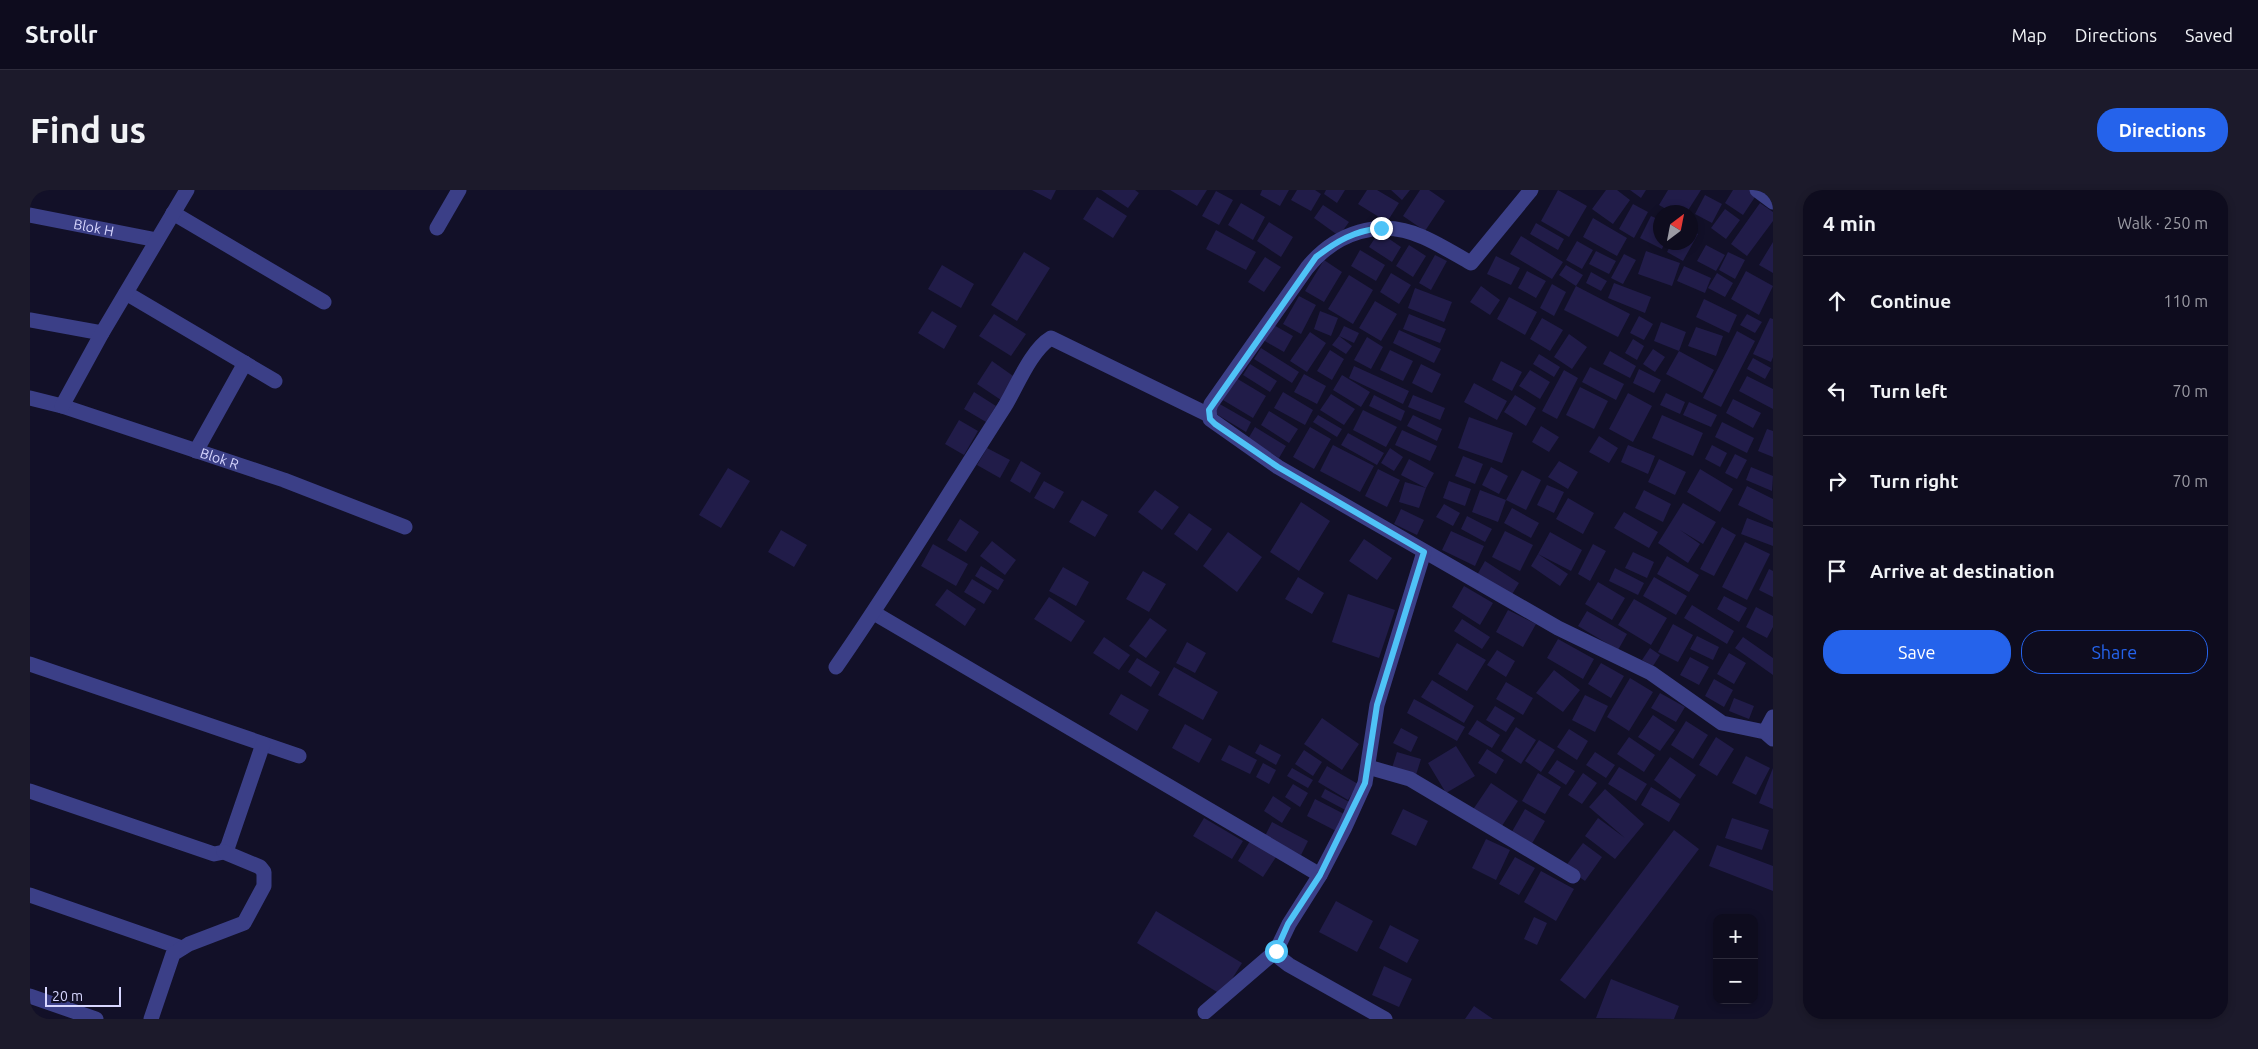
<!DOCTYPE html>
<meta charset="utf-8">
<style>
body{margin:0;font-family:Ubuntu,sans-serif;background:#1c1a2b;color:#f1f3f6}
.controls{position:absolute;right:15px;bottom:15px;display:grid;overflow:hidden;border-radius:10px;box-shadow:0 2px 8px #0003}
.controls button{width:45px;height:45px;display:grid;place-items:center;padding:0;border:0;border-bottom:1px solid #2e2c3c;background:#0e0c1e;color:#f1f3f6;font:25px sans-serif}
.compass{position:absolute;left:1623px;top:15px;width:45px;height:45px;border-radius:50%;background:#0e0c1e;box-shadow:0 2px 8px #0003;rotate:32deg}
.scale{position:absolute;left:15px;bottom:12px;width:76px;box-sizing:border-box;padding-left:5px;border:2px solid #d8d7ff;border-top:0;font-size:14px;line-height:18px;white-space:nowrap;color:#d8d7ff;-webkit-text-stroke:4px #121028;paint-order:stroke}
.stop{position:absolute;width:15px;height:15px;margin:-11px;border:4px solid #4fc3f7;border-radius:50%;background:#fff}
.stop.end{background:#4fc3f7;border-color:#fff;box-shadow:0 1px 5px #0008}
.list{margin:0;padding:0;list-style:none}
h2{display:flex;justify-content:space-between;align-items:center;height:65px;margin:0;padding:0 20px;font-size:21px}
h2 small{font-size:16px;font-weight:400;color:#9b9ba4}
.list li{display:grid;grid-template-columns:32px 1fr auto;gap:15px;align-items:center;box-sizing:border-box;height:90px;padding:0 20px;border-top:1px solid #2e2c3c}
.list b{display:block;font-size:19px;white-space:nowrap}
.list em{font-size:16px;font-style:normal;color:#9b9ba4}
.actions{display:flex;gap:10px;padding:15px 20px}
.actions a{flex:1;padding:11px 0;border:1px solid #2563eb;border-radius:20px;text-align:center;font-size:18px;color:#2563eb}
.actions .main{background:#2563eb;color:#fff}
.icon{flex:none;width:28px;height:28px;fill:none;stroke:currentColor;stroke-width:2;stroke-linecap:round;stroke-linejoin:round}
.map{position:relative;flex:none;width:1743px;height:829px;overflow:hidden;border-radius:20px}
header{display:flex;align-items:center;gap:30px;box-sizing:border-box;height:70px;padding:0 25px;background:#0e0c1e;border-bottom:1px solid #2e2c3c}
header strong{font-size:24px}
nav{display:flex;gap:28px;margin-inline-start:auto;font-size:18px}
.intro{display:flex;align-items:center;justify-content:space-between;box-sizing:border-box;height:120px;padding:0 30px}
h1{margin:0;font-size:35px}
.button{padding:12px 22px;border-radius:20px;background:#2563eb;color:#fff;font-size:18px;font-weight:700}
main{display:flex;gap:30px;padding:0 30px}
aside{flex:1;background:#0e0c1e;border-radius:20px;box-shadow:0 2px 8px #0003}
.map>svg:first-child{display:block}
.building{fill:#211c49}
.lines{fill:none;stroke-linecap:round;stroke-linejoin:round}
.street{stroke:#3b3f87;stroke-width:15}
.route{stroke:#4fc3f7;stroke-width:6}
.labels{text-anchor:middle;stroke-width:4;stroke-linejoin:round;paint-order:stroke}
.street-label{font-size:14px;fill:#d8d7ff;stroke:#121028}
</style>
<header>
<strong>Strollr</strong>
<nav><a>Map</a><a>Directions</a><a>Saved</a></nav>
</header>
<div class="intro"><h1>Find us</h1><a class="button">Directions</a></div>
<main>
<div class="map">
<svg width="1743" height="829" viewBox="0 0 1743 829">
<rect width="100%" height="100%" fill="#121028"/>
<path class="building" d="M1002,0h24l-5,10z
M1071,0h34l4,3 -11,15z
M1140,0h37l-10,16z
M1232,0h27l-9,16 -20,-11z
M1267,0h18l6,4 -10,17 -20,-11z
M1296,0h19l-8,13 -13,-9z
M1337,0h10l22,13 -12,19 -29,-18z
M1361,0h19l-8,10z
M1390,0h9l16,11 -20,30 -22,-15z
M1528,0l29,16 -18,31 -28,-16z
M1576,0h11l13,10 -17,24 -21,-15z
M1600,0h16l-5,8z
M1638,0h33l-14,22h-16l-12,-7z
M1703,0h19l5,4 -14,21 -18,-12z
M1186,1l17,9 -14,25 -17,-9z
M1675,5l17,9 -10,19 -17,-9z
M1067,7l30,19 -14,22 -30,-19z
M1211,13l24,14 -12,23 -25,-15z
M1730,13l13,9v9l-26,35 -16,-12z
M1603,14l15,8 -14,26 -15,-9z
M1293,15l26,17 -10,14 -25,-18z
M1695,19l15,11 -14,19 -15,-11z
M1621,26l9,4v22h5l-3,7 -22,-11z
M1563,28l34,20 -10,18 -34,-19z
M1239,32l24,15 -12,20 -24,-16z
M1506,33l28,16 -6,11 -28,-16z
M1186,40l40,22 -10,18 -40,-21z
M1660,40l8,4 -15,27 -16,-9 5,-10h18z
M1349,42l22,15 -9,15 -23,-15z
M1491,46l42,26 -11,17 -42,-25z
M1547,51l16,9 -11,19 -16,-9z
M1743,52v31l-14,-8z
M1379,55l17,11 -13,21 -17,-11z
M1676,55l19,10 -9,16 -19,-10z
M1330,60l25,15 -9,16 -25,-15z
M1566,61l20,10 -7,13 -20,-10z
M1616,61l34,12 -8,23 -34,-12z
M994,62l26,16 -33,53 -26,-16z
M1698,62l17,8 -10,19 -16,-9z
M1594,64l12,6 -13,24 -12,-6z
M1405,65l12,6 -16,29 -12,-7z
M1466,66l24,12 -9,17 -24,-11z
M1235,67l16,10 -17,25 -16,-10z
M1294,70l18,12 -18,30 -19,-11z
M912,75l32,19 -13,24 -33,-19z
M1536,75l17,10 -7,11 -17,-11z
M1654,76l27,12 -6,15 -28,-12z
M1497,81l19,10 -10,17 -18,-10z
M1716,81l27,15 -14,29 -28,-16z
M1561,82l16,9 -6,10 -15,-8z
M1361,83l20,12 -12,19 -19,-12z
M1687,83l16,10 -8,14 -17,-9z
M1319,85l24,15 -20,34 -25,-15z
M1584,93l37,14 -6,16 -37,-15z
M1522,94l14,8 -12,24 -14,-8z
M1451,96l19,14 -10,15 -20,-13z
M1546,96l54,28 -12,23 -54,-27z
M1385,98l37,14 -8,20 -36,-14z
M1269,106l17,9 -15,29 -18,-10z
M1479,107l28,15 -12,23 -28,-16z
M1674,109l33,16 -8,18 -33,-16z
M1345,111l22,13 -16,27 -22,-13z
M902,121l25,15 -13,23 -26,-16z
M1290,121l18,7 -7,18 -17,-7z
M964,124l32,20 -15,22 -32,-20z
M1379,124l37,15 -6,14 -37,-14z
M1717,124l15,8 -7,11 -15,-8z
M1609,126l14,8 -9,16 -14,-7z
M1512,128l21,12 -13,21 -20,-12z
M1740,128l3,1v38l-2,5 -18,-8z
M1631,132l25,10 -7,19 -25,-10z
M1242,134l21,12 -9,16 -21,-12z
M1314,136l15,7 -5,10 -15,-7z
M1666,137l27,9 -7,20 -28,-10z
M1369,140l42,19 -7,14 -41,-20z
M1707,141l18,10 -34,66 -18,-9z
M1280,142l16,11 -19,29 -17,-11z
M1539,144l18,13 -15,22 -18,-12z
M1309,146l13,10 -6,8 -14,-9z
M1337,147l16,10 -12,22 -17,-9z
M1603,149l11,7 -7,14 -12,-7z
M1231,158l38,24 -7,11 -38,-24z
M1623,159l12,8 -10,15 -12,-8z
M1300,160l14,9 -12,21 -15,-9z
M1360,160l23,11 -10,20 -23,-11z
M1580,161l26,15 -6,12 -27,-14z
M1649,161l35,19 -12,23 -36,-19z
M1509,164l21,13 -6,10 -21,-13z
M1723,168l18,10 -6,11 -18,-10z
M962,171l24,17 -15,22 -24,-16z
M1471,171l21,11 -10,19 -20,-11z
M1220,174l27,17 -7,11 -27,-17z
M1391,174l20,10 -9,19 -20,-10z
M1324,176l55,25 -6,13 -54,-26z
M1560,177l34,17 -8,16 -34,-18z
M1609,179l22,11 -7,13 -21,-10z
M1500,180l20,12 -10,17 -21,-13z
M1534,180l14,8 -21,41 -15,-8z
M1274,184l22,12 -9,18 -23,-12z
M1312,185l28,17 -9,15 -28,-17z
M1717,186l26,13v20l-34,-18z
M1206,188l30,18 -13,22 -30,-18z
M1444,193l33,18 -10,19 -33,-18z
M1550,197l28,14 -14,28 -28,-14z
M944,202l22,14 -10,16 -22,-13z
M1253,202l30,18 -8,15 -31,-17z
M1598,203l24,13 -19,36 -24,-13z
M1636,203l19,9 -5,12 -20,-9z
M1301,204l24,15 -11,16 -24,-15z
M1344,205l31,16 -4,10 -32,-15z
M1383,205l32,13 -5,12 -32,-13z
M1485,205l21,13 -10,18 -22,-14z
M1703,209l28,14 -8,15 -27,-15z
M1659,212l28,13 -6,12 -28,-12z
M1188,213l33,19 -5,10 -33,-20z
M1333,220l34,17 -11,20 -33,-17z
M1239,221l29,18 -9,14 -28,-18z
M1288,225l24,14 -5,8 -24,-15z
M1383,225l29,14 -5,12 -30,-15z
M1632,225l41,18 -10,23 -41,-18z
M1439,227l44,16 -11,30 -44,-15z
M929,230l19,11 -14,24 -19,-11z
M1692,232l32,16 -7,15 -32,-16z
M1511,236l18,11 -10,15 -17,-10z
M1225,237l31,19 -7,12 -31,-19z
M1280,237l21,12 -17,30 -21,-12z
M1737,239l6,2v26l-15,-6z
M1372,240l35,16 -7,15 -35,-16z
M1318,243l36,20 -7,12 -36,-20z
M1569,246l19,12 -9,15 -20,-11z
M1303,255l41,21 -14,26 -40,-21z
M1598,255l27,11 -7,18 -27,-12z
M1682,255l15,8 -7,14 -15,-8z
M957,258l23,12 -10,18 -23,-13z
M1360,258l13,9 -9,14 -13,-8z
M1705,264l12,6 -10,19 -12,-6z
M1433,266l20,8 -8,20 -20,-8z
M1379,269l25,14 -8,15 -25,-13z
M1629,269l27,13 -11,23 -27,-13z
M991,271l20,12 -11,20 -20,-12z
M1529,271l19,11 -10,17 -20,-12z
M1461,277l17,9 -9,18 -17,-9z
M1721,277l22,9 -1,15 -26,-11z
M698,278l22,13 -29,47 -22,-13z
M1348,279l22,11 -13,27 -22,-11z
M1670,279l33,20 -13,23 -33,-20z
M1492,280l19,10 -15,30 -20,-10z
M1014,291l20,11 -10,17 -20,-11z
M1419,291l22,8 -6,17 -22,-8z
M1375,292l21,6 -7,20 -20,-6z
M1517,295l17,7 -10,21 -17,-8z
M1717,296l26,13v23l-35,-17z
M1125,300l24,17 -17,23 -24,-18z
M1450,300l26,10 -8,22 -26,-10z
M1614,300l27,14 -8,18 -28,-14z
M1538,308l26,15 -11,21 -27,-15z
M1052,310l26,15 -13,22 -26,-15z
M1271,312l29,19 -31,50 -29,-19z
M1653,313l33,19 -13,22 -23,-14 20,14 -12,19 -30,-20z
M1414,314l16,9 -7,13 -17,-9z
M1482,318l27,15 -8,15 -27,-15z
M1371,319l23,11 -7,15 -23,-11z
M1594,322l34,20 -9,16 -35,-20z
M1159,323l23,16 -15,22 -23,-17z
M1437,326l25,13 -7,13 -24,-13z
M1717,328l26,10v18l-32,-12z
M930,329l19,13 -13,20 -19,-12z
M1692,337l14,8 -22,41 -14,-7z
M751,340l26,15 -13,22 -26,-15z
M1421,341l33,15 -9,20 -33,-16z
M1475,341l28,14 -13,26 -28,-14z
M1198,342l34,25 -25,35 -34,-26z
M1520,342l32,18 -11,21 -33,-17z
M1334,349l28,19 -15,22 -28,-19z
M962,351l24,19 -11,15 -25,-19z
M1715,352l25,12 -23,46 -25,-13z
M903,354l35,20 -12,22 -35,-20z
M1563,354l13,7 -16,30 -12,-7z
M1603,362l21,10 -7,16 -22,-10z
M1508,364l30,20 -8,12 -29,-20z
M1637,366l32,19 -10,17 -32,-18z
M1455,371l34,22 -8,13 -34,-21z
M951,376l23,14 -6,10 -23,-14z
M1033,377l26,15 -13,24 -27,-15z
M1585,378l29,15 -6,12 -29,-14z
M1739,379l4,2v26l-14,-7z
M1113,381l23,13 -17,28 -23,-13z
M1268,387l26,16 -12,21 -27,-15z
M1624,387l33,19 -11,19 -33,-19z
M942,389l20,12 -8,13 -20,-12z
M1568,392l27,16 -13,22 -27,-16z
M1434,396l29,17 -13,22 -28,-18z
M917,399l29,20 -11,17 -30,-21z
M1318,404l47,16 -16,48 -47,-16z
M1694,406l23,12 -8,14 -22,-13z
M1019,407l36,24 -14,21 -37,-23z
M1604,409l33,19 -16,27 -33,-20z
M1662,415l42,26 -7,13 -43,-26z
M1726,417l17,9v11l-6,11 -21,-11z
M1478,420l28,14 -13,23 -27,-15z
M1557,421l40,23 -9,16 -40,-24z
M1120,428l17,12 -21,28 -17,-12z
M1432,429l28,18 -8,12 -28,-18z
M1643,434l20,11 -15,27 -20,-10z
M1667,446l22,11 -6,13 -23,-11z
M1074,447l26,18 -11,15 -26,-17z
M1713,447l30,21v17l-38,-27z
M1528,449l36,20 -11,20 -36,-21z
M1157,452l19,11 -11,20 -19,-10z
M1427,453l29,17 -19,31 -29,-17z
M1620,458l10,7 -7,11 -11,-6z
M1467,460l18,11 -9,16 -19,-12z
M1699,463l17,10 -12,21 -17,-10z
M1660,467l19,10 -10,18 -19,-10z
M1107,468l23,14 -9,15 -23,-15z
M1571,473l23,13 -13,22 -23,-14z
M1144,477l44,25 -15,28 -45,-25z
M1524,480l26,20 -17,22 -27,-19z
M1600,488l23,14 -24,39 -22,-14z
M1684,489l19,11 -9,17 -19,-11z
M1402,490l42,26 -10,17 -43,-26z
M1476,492l27,16 -10,17 -27,-16z
M1630,503l25,14 -9,15 -25,-14z
M1091,504l28,16 -12,21 -28,-17z
M1555,505l23,11 -13,26 -23,-12z
M1704,508l20,8 -5,13 -20,-8z
M1384,509l51,28 -8,14 -50,-28z
M1465,516l20,12 -9,14 -20,-12z
M1623,525l22,15 -15,21 -22,-14z
M1292,528l37,26 -17,26 -38,-26z
M1447,530l23,15 -8,13 -24,-14z
M1656,531l22,14 -15,24 -22,-14z
M1155,534l27,15 -13,24 -27,-15z
M1486,537l20,13 -15,24 -20,-13z
M1371,538l17,9 -7,15 -18,-9z
M1539,539l19,12 -11,19 -20,-13z
M1599,547l26,18 -11,17 -27,-18z
M1686,547l18,12 -17,27 -18,-11z
M1509,550l16,10 -14,22 -16,-11z
M1230,554l21,11 -5,10 -21,-12z
M1199,555l28,15 -7,14 -29,-14z
M1426,556l19,30 -29,17 -18,-30z
M1457,559l17,11 -8,14 -18,-11z
M1274,560l18,12 -9,14 -18,-12z
M1367,562l24,7 -5,16 -24,-7z
M1565,562l20,13 -9,13 -20,-13z
M1716,566l24,12 -14,27 -24,-12z
M1640,567l26,18 -16,24 -26,-19z
M1527,570l18,11 -9,14 -18,-12z
M1233,573l13,7 -7,14 -13,-7z
M1297,576l31,18 -10,16 -30,-18z
M1589,577l28,17 -11,17 -28,-17z
M1262,578l21,12 -5,8 -21,-12z
M1743,578v41l-14,-6z
M1508,583l23,14 -16,27 -23,-13z
M1553,583l14,10 -15,21 -14,-9z
M1461,593l27,18 -18,28 -28,-18z
M1263,594l15,9 -8,14 -15,-10z
M1621,597l29,17 -11,18 -28,-17z
M1295,599l28,15 -4,8 -28,-15z
M1575,599l39,35 -29,35 -30,-23 13,-18 27,20 -36,-31z
M1243,606l18,12 -9,15 -18,-12z
M1285,609l29,15 -8,17 -29,-15z
M1373,619l25,12 -12,25 -25,-12z
M1495,619l20,12 -15,26 -20,-12z
M1174,628l39,23 -11,18 -39,-23z
M1702,628l37,12 -7,20 -37,-12z
M1242,632l36,19 -7,14 -36,-19z
M1644,640l25,19 -114,150 -25,-19z
M1456,649l24,11 -14,30 -24,-12z
M1220,651l26,16 -13,20 -25,-16z
M1553,653l19,14 -17,24 -20,-14z
M1687,655l56,21v25l-64,-25z
M1485,667l20,11 -16,27 -20,-11z
M1511,681l33,18 -18,32 -32,-19z
M1306,711l37,20 -16,31 -38,-20z
M1126,721l86,52 -20,32 -85,-52z
M1504,727l13,6 -10,22 -13,-6z
M1360,735l29,15 -12,23 -28,-15z
M1354,776l28,13 -13,28 -27,-12z
M1581,789l68,27 -5,13 -78,-1z
M1444,816l19,13h-28z"/>
<g class="lines">
<g class="street">
<path d="M1501,0l-60,73c-16,-9 -32,-19 -48,-26 -43,-20 -88,-4 -116,31l-96,136 -2,6 1,9 68,48 280,161 93,45 71,50 43,9 8,7"/>
<path d="M1727,0l16,12"/>
<path d="M143,23l151,89"/>
<path id="s1" d="M0,25l127,25"/>
<path d="M407,38l22,-38"/>
<path d="M96,103l149,88"/>
<path d="M0,130l72,13"/>
<path id="s2" d="M0,208l32,8 222,74 121,47"/>
<path d="M32,216l40,-73 85,-143"/>
<path d="M166,261l49,-88"/>
<path d="M844,423l446,262"/>
<path d="M0,474l269,92"/>
<path d="M806,477c59,-85 113,-174 169,-261 12,-20 26,-56 46,-68l158,77"/>
<path d="M1735,542l8,-15"/>
<path d="M1338,577l42,12 163,97"/>
<path d="M0,601l184,63 10,-2 4,-6 35,-102"/>
<path d="M0,705l152,53"/>
<path d="M1246,761l4,7 9,7 96,54"/>
<path d="M0,806l66,23"/>
<path d="M1175,822l71,-61 13,-27 31,-49 25,-48 20,-44 12,-78 47,-153"/>
<path d="M121,829l22,-65 16,-10 55,-21 20,-37v-14l-4,-5 -36,-15"/>
</g>
</g>
<g class="lines">
<path class="route" d="M1246,761l12,-27 32,-49 45,-92 12,-78 47,-153 -146,-85 -63,-43 -5,-5 -1,-9 107,-153c21,-16 38,-26 65,-29"/>
</g>
<g class="labels">
<g class="street-label">
<text dy="5" stroke="none"><textPath href="#s1" startOffset="65">Blok H</textPath></text>
<text dy="5" stroke="none"><textPath href="#s2" startOffset="199">Blok R</textPath></text>
</g>
</g>
</svg>
<div class="controls">
<button>+</button>
<button>−</button>
</div>
<svg class="compass" viewBox="-18 -18 36 36"><path d="M0-13l5 13h-10z" fill="#e53935"/><path d="M0 13l5-13h-10z" fill="#9b9ba4"/></svg>
<div class="scale">20 m</div>
<div class="stop" style="left:1246px;top:761px"></div>
<div class="stop end" style="left:1351px;top:38px"></div>
</div>
<aside>
<h2>4 min<small>Walk · 250 m</small></h2>
<ul class="list">
<li><svg class="icon" aria-label="ahead" viewBox="0 0 24 24"><path d="M12 20V5M6 11l6-6 6 6"/></svg><div><b>Continue</b></div><em>110 m</em></li>
<li><svg class="icon" aria-label="left" viewBox="0 0 24 24"><path d="M17 20v-9H6M10 6l-5 5 5 5"/></svg><div><b>Turn left</b></div><em>70 m</em></li>
<li><svg class="icon" aria-label="right" viewBox="0 0 24 24"><path d="M7 20v-9h11M14 6l5 5-5 5"/></svg><div><b>Turn right</b></div><em>70 m</em></li>
<li><svg class="icon" aria-label="arrive" viewBox="0 0 24 24"><path d="M6 21V4h12l-3 4 3 4H6"/></svg><div><b>Arrive at destination</b></div></li>
</ul>
<div class="actions"><a class="main">Save</a><a>Share</a></div>
</aside>
</main>
